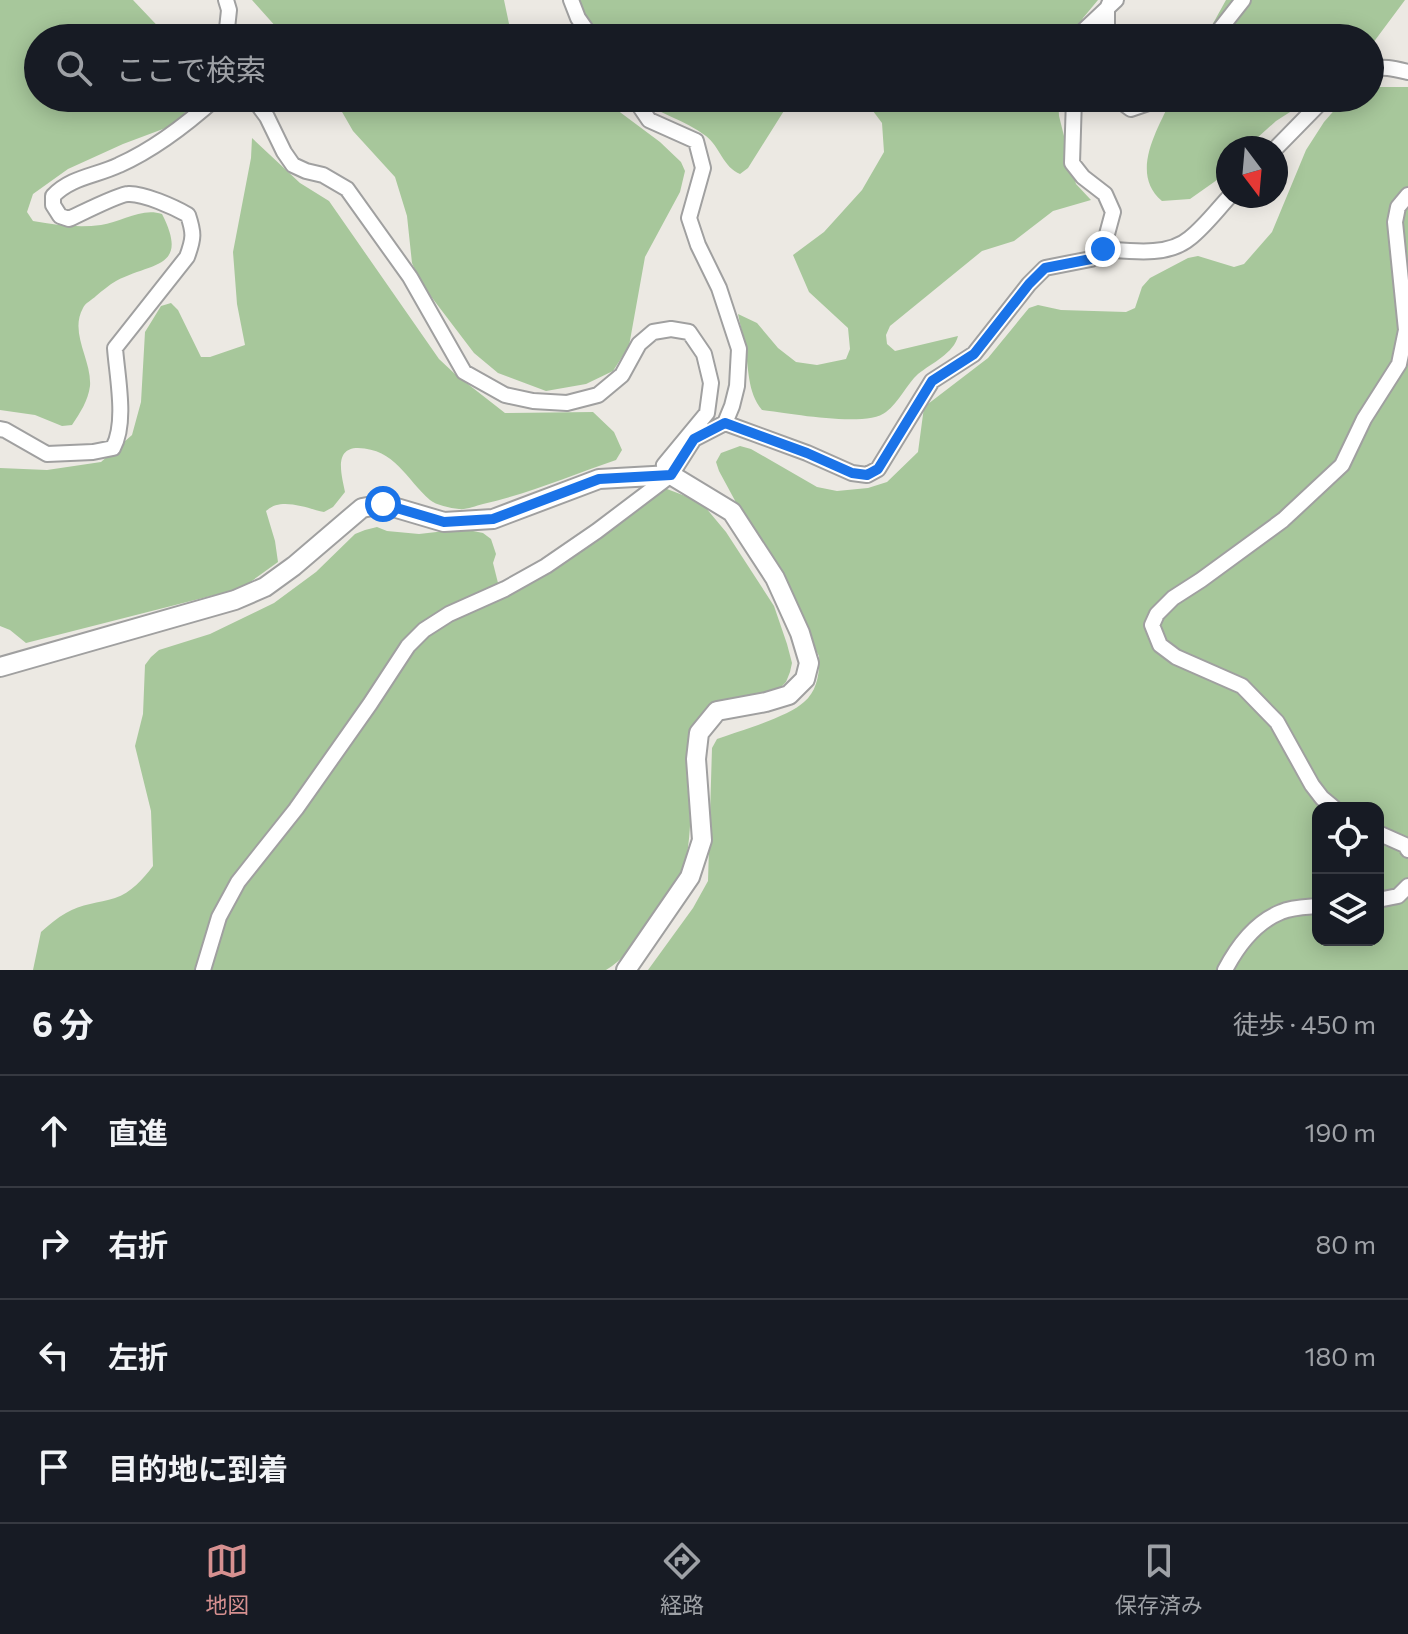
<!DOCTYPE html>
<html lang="ja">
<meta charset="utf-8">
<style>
body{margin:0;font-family:Commissioner,"Noto Sans JP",sans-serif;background:#20242c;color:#f1f3f6}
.controls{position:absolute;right:24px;bottom:24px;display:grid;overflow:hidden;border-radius:16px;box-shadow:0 4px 20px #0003}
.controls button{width:72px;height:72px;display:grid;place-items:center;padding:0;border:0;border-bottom:2px solid #363941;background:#171b24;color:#f1f3f6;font:40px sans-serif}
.compass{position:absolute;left:1216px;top:136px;width:72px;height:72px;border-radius:50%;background:#171b24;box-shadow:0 4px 20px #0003;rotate:164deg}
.stop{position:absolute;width:24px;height:24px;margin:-18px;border:6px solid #1a73e8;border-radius:50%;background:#fff}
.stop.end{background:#1a73e8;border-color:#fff;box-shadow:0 2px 8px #0008}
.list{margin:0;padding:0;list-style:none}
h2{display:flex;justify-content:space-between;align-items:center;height:104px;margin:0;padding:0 32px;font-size:34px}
h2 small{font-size:26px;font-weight:400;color:#9ea1a6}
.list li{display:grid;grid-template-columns:52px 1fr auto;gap:24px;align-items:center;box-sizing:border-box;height:112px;padding:0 32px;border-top:2px solid #363941}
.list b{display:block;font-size:30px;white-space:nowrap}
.list em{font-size:26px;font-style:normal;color:#9ea1a6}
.icon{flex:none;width:44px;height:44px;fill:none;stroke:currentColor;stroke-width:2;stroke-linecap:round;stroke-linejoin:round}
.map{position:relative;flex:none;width:1408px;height:970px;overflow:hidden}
.search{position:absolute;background:#171b24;box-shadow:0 4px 20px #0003;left:24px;right:24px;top:24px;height:88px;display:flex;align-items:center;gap:20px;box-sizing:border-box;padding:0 28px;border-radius:44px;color:#9ea1a6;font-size:30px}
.sheet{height:552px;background:#171b24}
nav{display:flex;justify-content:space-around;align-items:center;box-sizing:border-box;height:112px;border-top:2px solid #363941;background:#171b24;font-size:22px;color:#9ea1a6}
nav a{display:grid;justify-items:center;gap:4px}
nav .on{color:#d69090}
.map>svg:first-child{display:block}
.forest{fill:#a7c79b;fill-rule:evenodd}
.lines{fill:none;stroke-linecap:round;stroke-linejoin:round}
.minor-casing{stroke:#a0a0a0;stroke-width:18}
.tertiary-casing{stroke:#a0a0a0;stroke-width:22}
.minor{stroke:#fff;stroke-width:14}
.tertiary{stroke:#fff;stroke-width:18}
.route{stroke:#1a73e8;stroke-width:10}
</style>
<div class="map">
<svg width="1408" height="970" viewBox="0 0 1408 970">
<rect width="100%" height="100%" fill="#ece9e3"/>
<path class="forest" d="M0,0h133l36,38h-131v60h155l-14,25 -56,21 -55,25 -35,25 -6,18 6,9c23,4 45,7 68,4 20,-3 41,-18 61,-11 28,55 -10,48 -46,67 -7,4 -14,10 -20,15 -4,4 -11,7 -13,12 -14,25 9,52 7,78 -2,15 -10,27 -18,39l-10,1 -27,-11 -35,-5z
M252,0h252l8,38h-226z
M573,0h525l-15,18 -8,20h-482z
M1226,0h179l-35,47v-9h-165z
M1376,87h32v883h-760l45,-62 15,-27 4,-133 5,-9c22,-8 71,-22 87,-37 13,-11 16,-29 15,-46l-100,-185 -3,-9 5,-9 19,-7 11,3 66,38 20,4 31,-3 19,-6 31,-30 6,-45 64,-49 41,-50 9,-3 23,5 65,2 9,-4 7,-21 8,-9 38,-20 10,-2 36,11 10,-3 28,-32 34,-82 18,-28 21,-24h25v-9zM1318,808h60v132h-60z
M334,98h267l59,44 21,20 4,9 -5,21 -35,65 -16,89 -16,25 -27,13 -40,7 -48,-18 -24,-20 -54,-71 -8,-19 -5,-47 -12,-39 -42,-46z
M637,98h155l-44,70 -8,6c-17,-7 -20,-27 -34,-38 -22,-17 -48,-22 -69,-38z
M858,98h200l1,18 17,68 15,16 -38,11 -39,30 -32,10 -92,75 -4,9 1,9 8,7 63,-15c-4,17 -26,27 -40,38 -11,10 -19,28 -32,38 -19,16 -98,1 -124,-2 -15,-18 -13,-42 -17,-64 -2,-11 -5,-22 -7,-32l19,9 21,25 18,14 21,3 29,-6 4,-10 -2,-21 -39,-36 -16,-37 31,-23 38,-42 22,-38 -2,-29 -12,-16z
M1172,98h140l-36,23 -30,27h-18v21l-4,6 -34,24 -28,2c-33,-28 -4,-72 10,-103z
M252,138l48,45 29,18 110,158 16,15 50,39 88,-1 21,20 8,18 -6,10c-44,15 -88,34 -133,44 -8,2 -17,6 -24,5 -9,-1 -23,-4 -29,-9 -24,-21 -35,-51 -72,-52 -25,0 -16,28 -13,44l-12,15 -9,5c-19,-4 -43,-15 -58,-1l9,30 3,21 -36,26 -216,55 -16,-13 -10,-4v-158l47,2 54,-8 31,-27 9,-33 4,-70 16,-26 10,-3 7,7 23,47h9l35,-12 -8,-41 -4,-52 18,-94z
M659,486l29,11 18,11 20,24 48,74 13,38 5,19 -2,9 -4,10 -7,7 -75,24c-29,28 -13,77 -14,113 -1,16 -3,33 -7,49 -5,15 -27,43 -38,56 -12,14 -23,30 -39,39h-573l8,-38c8,-7 16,-14 25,-19 15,-9 33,-10 49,-15 16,-5 28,-19 38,-32l-2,-55 -16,-65 8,-32 2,-49 6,-8 8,-7 51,-16 64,-31 42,-31 39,-38 10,-4 12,-3 10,4 32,3 44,-5 20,4 8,6 5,15 -3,9 5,20 11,3z"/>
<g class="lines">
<g class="minor-casing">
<path id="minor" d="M571,0l7,18 14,20
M226,38l3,-28 -3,-10
M1081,38l3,-8 32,-30
M1107,38v-29l2,-5
M1213,38l30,-38
M1370,70c11,-5 26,-1 38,2
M253,98l14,19 17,35 9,13 13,6 17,4 24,14 63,88 54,95 41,23 28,6 34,2 31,-8 24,-20 17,-31 14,-12 18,-3 18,3 15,22 7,29 -4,30 -43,52 7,10
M1116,98l15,11 32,-11
M1276,148l49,-50
M1103,249c27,2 65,8 87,-11 15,-12 27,-28 40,-42
M725,423l82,30 45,20 15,2 11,-6 54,-88 42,-27 55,-70 16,-16 46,-9 12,-10 10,-37 -8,-18 -22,-17 -11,-14 2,-65
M0,429l5,1 42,24 46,-2 20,-4c14,-25 4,-72 2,-100l72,-91c7,-19 7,-24 1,-42 -14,-8 -45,-22 -60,-21 -9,0 -48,20 -59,25l-9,-3 -7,-11v-9c18,-19 43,-20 66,-31 36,-16 68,-41 97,-67
M1334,808l-12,-10 -10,-13 -35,-63 -35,-36 -66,-29 -16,-12 -8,-20 5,-11 16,-16 28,-18 82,-60 59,-55 22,-46 35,-55 7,-34 -11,-108 3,-15 10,-12
M1378,833l27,12 3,5
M1378,900l20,-4 10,-10
M203,970l16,-53 19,-35 58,-73 74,-105 38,-58 16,-16 25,-16 56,-25 41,-23 51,-35 74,-56 23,-36 31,-16 7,-17 5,-20 2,-37 -20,-61 -21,-43 -9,-27 14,-50 -7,-27 -47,-21 -15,-22
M1225,970c12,-23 31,-48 56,-58 11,-5 25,-5 37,-6"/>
</g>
<g class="tertiary-casing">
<path id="tertiary" d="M0,667l235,-67 30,-13 29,-21 68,-58 21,-4 61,18 49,-3 106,-40 72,-4 61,37 43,66 25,55 9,30 -4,16 -16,16 -23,7 -49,9 -18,22 -3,26 6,81 -12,37 -64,93"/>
</g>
<use href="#minor" class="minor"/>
<use href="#tertiary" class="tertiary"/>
</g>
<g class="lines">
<path class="route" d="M383,504l61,18 49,-3 106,-40 72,-4 23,-36 31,-16 82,30 45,20 15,2 11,-6 54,-88 42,-27 55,-70 16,-16 46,-9 12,-10"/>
</g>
</svg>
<div class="controls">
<button><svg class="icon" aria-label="locate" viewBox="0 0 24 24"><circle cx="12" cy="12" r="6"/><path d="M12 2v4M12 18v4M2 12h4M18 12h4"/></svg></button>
<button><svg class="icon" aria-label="layers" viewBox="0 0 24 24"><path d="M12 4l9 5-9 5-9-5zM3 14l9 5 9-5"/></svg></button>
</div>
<svg class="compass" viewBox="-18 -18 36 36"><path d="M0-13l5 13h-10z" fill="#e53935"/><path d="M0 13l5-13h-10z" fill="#9ea1a6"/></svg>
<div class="stop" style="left:383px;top:504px"></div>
<div class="stop end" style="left:1103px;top:249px"></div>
<div class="search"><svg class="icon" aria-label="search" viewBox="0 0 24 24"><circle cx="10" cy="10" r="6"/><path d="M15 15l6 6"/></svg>ここで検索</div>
</div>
<section class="sheet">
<h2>6 分<small>徒歩 · 450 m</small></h2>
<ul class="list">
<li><svg class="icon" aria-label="ahead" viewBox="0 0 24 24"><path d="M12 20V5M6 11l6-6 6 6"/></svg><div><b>直進</b></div><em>190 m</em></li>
<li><svg class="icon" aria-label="right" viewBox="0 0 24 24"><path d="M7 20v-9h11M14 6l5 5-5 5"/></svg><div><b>右折</b></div><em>80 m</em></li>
<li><svg class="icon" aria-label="left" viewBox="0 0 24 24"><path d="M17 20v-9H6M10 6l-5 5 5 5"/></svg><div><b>左折</b></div><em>180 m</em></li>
<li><svg class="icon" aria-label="arrive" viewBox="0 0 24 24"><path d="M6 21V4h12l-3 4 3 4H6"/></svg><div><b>目的地に到着</b></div></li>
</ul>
</section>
<nav>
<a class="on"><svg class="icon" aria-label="map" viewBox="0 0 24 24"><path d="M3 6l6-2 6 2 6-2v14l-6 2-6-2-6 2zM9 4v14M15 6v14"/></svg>地図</a>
<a><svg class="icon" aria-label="directions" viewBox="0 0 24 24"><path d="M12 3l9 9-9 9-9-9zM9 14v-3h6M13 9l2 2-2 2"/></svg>経路</a>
<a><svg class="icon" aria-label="saved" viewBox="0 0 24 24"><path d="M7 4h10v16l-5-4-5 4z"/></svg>保存済み</a>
</nav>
